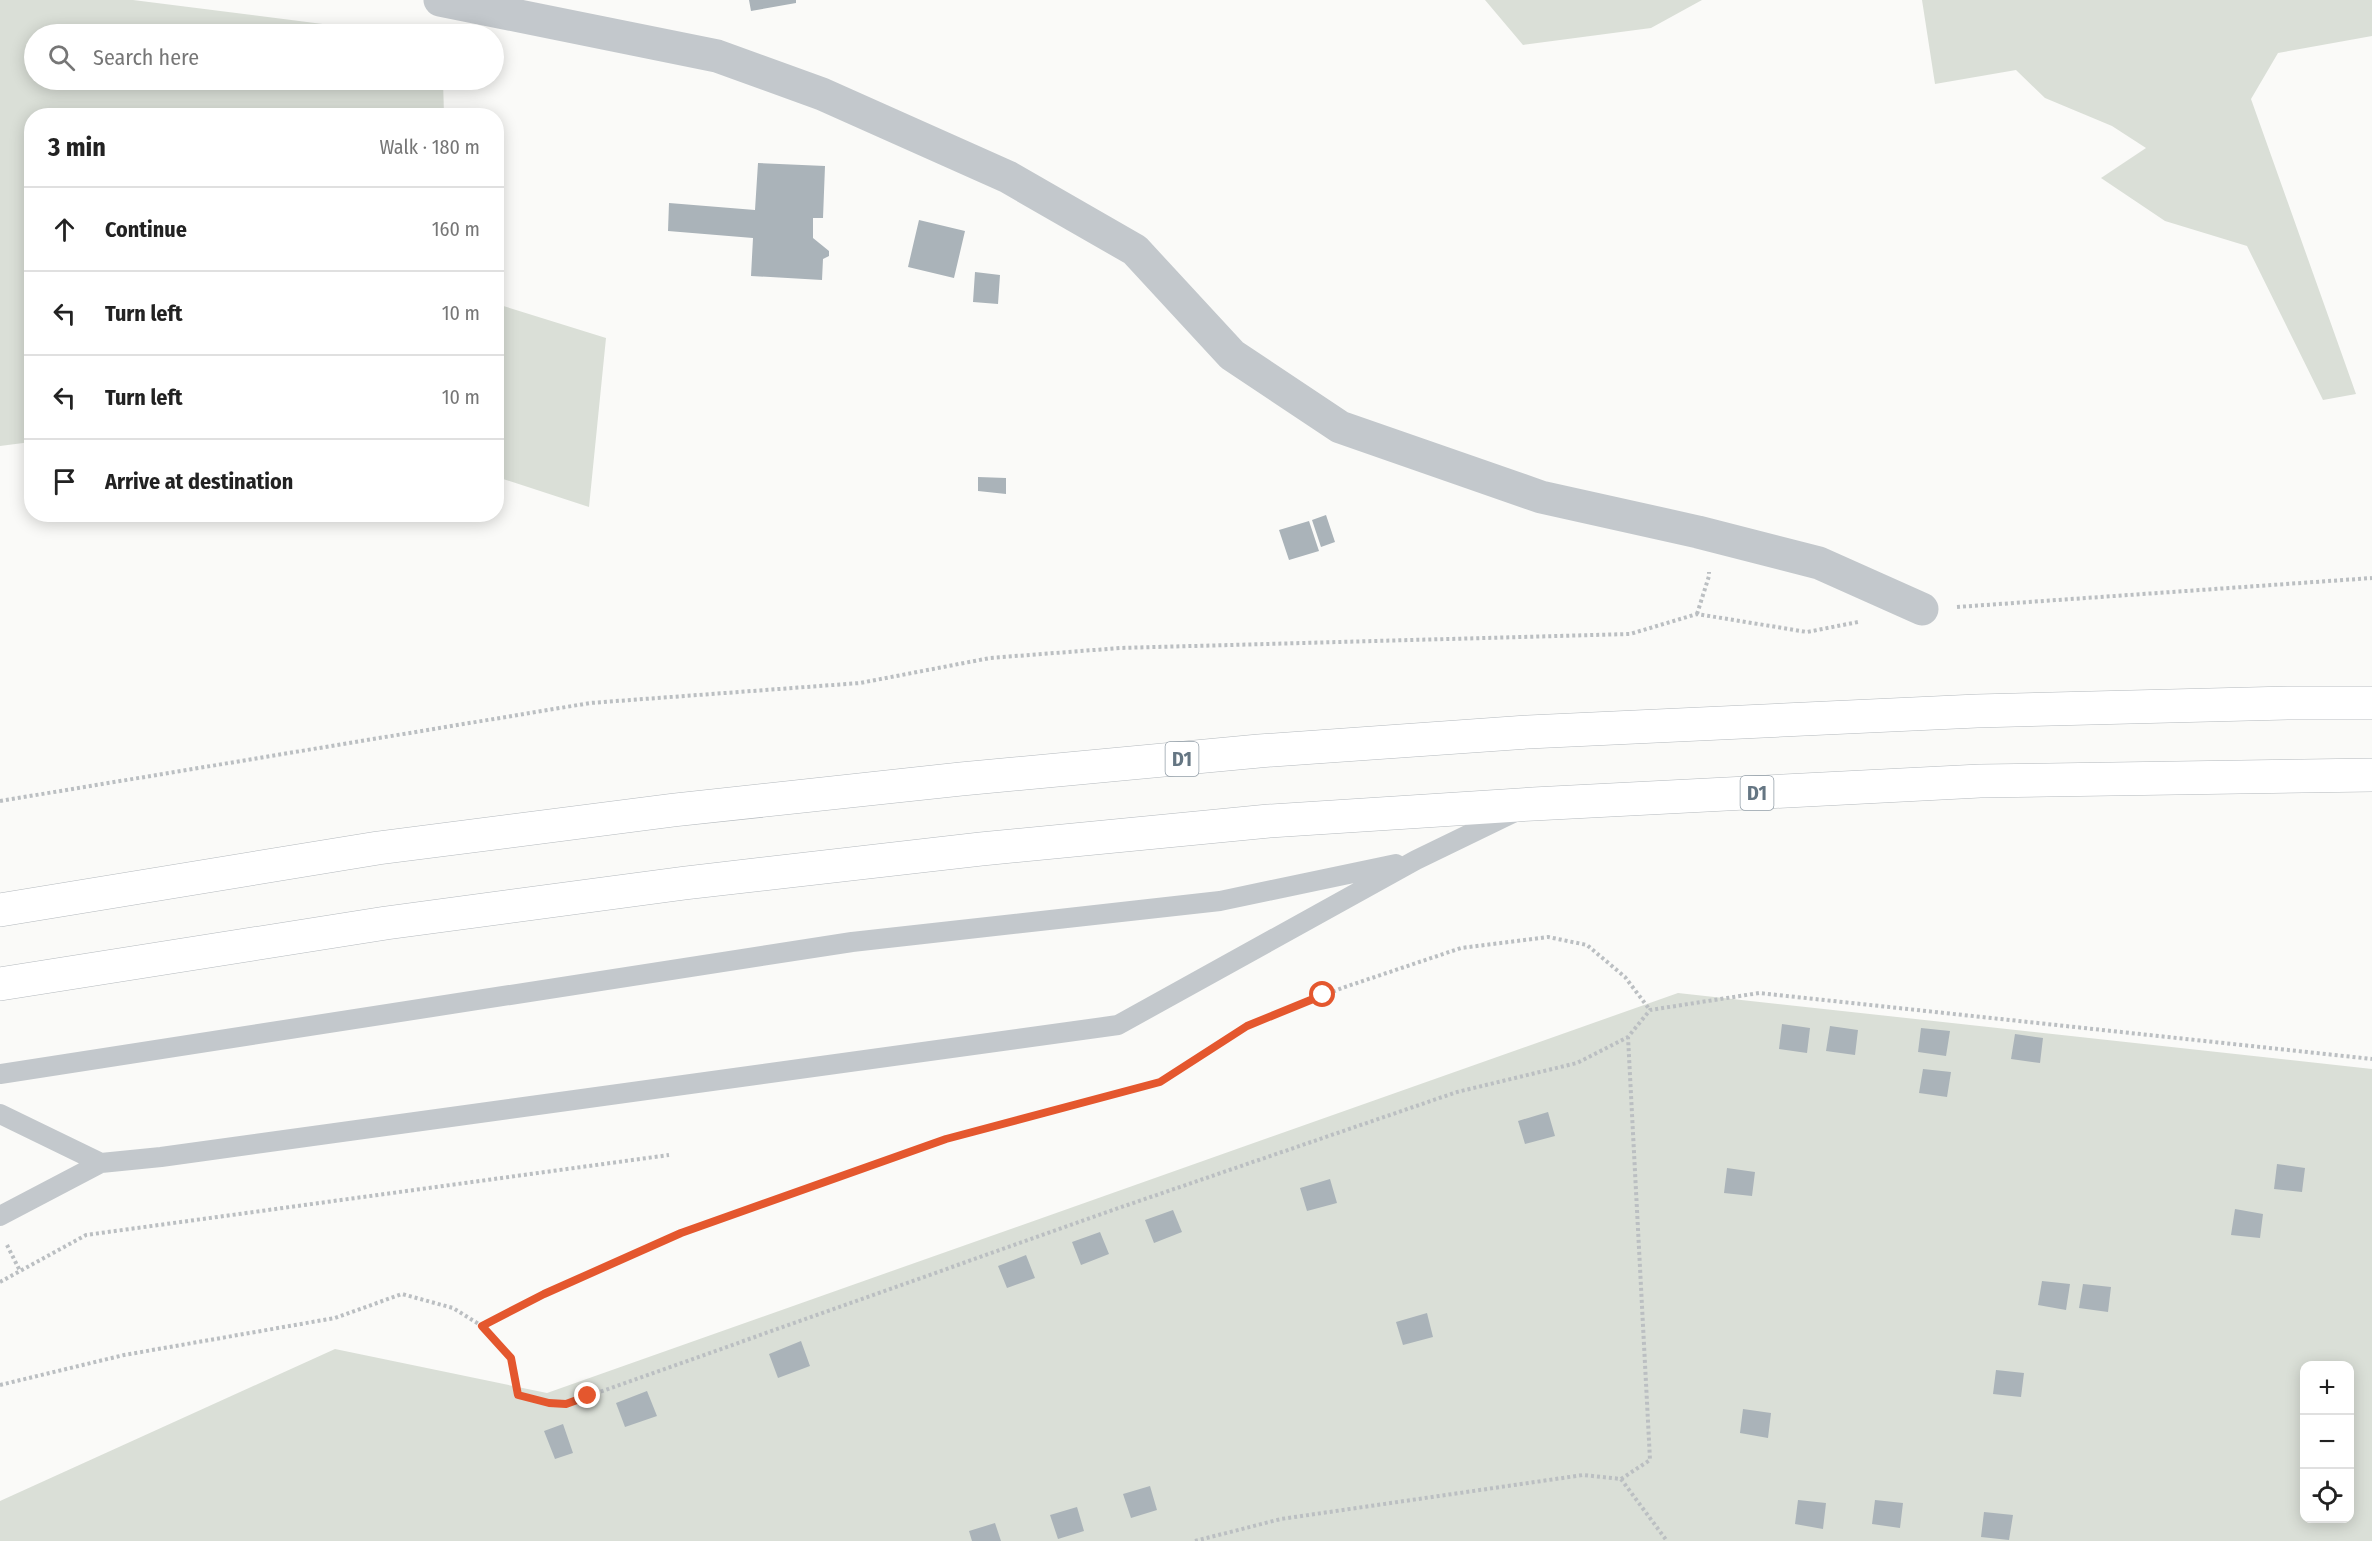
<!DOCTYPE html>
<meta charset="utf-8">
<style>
body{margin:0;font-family:"Fira Sans Condensed",sans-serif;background:#f6f6f6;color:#222}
.controls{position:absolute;right:18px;bottom:18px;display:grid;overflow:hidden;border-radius:12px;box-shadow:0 3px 15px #0003}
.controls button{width:54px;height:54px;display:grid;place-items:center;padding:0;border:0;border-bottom:2px solid #e0e0e0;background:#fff;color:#222;font:30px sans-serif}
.stop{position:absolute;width:18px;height:18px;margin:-14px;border:4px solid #e4572e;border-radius:50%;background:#fff}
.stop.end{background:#e4572e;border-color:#fff;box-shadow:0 2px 6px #0008}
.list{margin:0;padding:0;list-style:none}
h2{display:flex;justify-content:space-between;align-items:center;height:78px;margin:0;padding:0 24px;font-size:26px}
h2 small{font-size:20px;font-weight:400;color:#767676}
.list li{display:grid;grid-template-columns:39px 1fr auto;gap:18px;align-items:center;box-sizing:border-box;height:84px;padding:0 24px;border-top:2px solid #e0e0e0}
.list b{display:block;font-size:22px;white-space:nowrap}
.list em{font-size:20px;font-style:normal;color:#767676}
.icon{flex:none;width:33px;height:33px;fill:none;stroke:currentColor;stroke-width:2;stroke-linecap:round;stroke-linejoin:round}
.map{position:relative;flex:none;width:2372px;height:1541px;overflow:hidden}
.search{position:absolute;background:#fff;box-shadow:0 3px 15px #0003;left:24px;top:24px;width:480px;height:66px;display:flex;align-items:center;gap:15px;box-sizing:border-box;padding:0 21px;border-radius:33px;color:#767676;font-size:22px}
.panel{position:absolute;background:#fff;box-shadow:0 3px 15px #0003;left:24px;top:108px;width:480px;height:414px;border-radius:24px}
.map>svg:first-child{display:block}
.green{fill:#dadfd7;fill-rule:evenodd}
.building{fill:#aab3b9}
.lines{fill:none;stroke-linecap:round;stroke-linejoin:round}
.motorway-casing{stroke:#b4b9bd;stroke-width:34}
.path{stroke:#bbbfc2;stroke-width:4;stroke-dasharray:3 3;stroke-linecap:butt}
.service{stroke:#c3c8cc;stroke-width:20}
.minor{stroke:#c3c8cc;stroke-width:33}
.motorway{stroke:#fff;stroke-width:33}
.route{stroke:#e4572e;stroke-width:8}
.labels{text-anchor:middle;stroke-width:6;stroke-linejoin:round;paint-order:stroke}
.shield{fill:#fff;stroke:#939fa8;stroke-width:1.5}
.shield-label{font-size:20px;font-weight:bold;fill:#657683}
</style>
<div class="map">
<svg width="2372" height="1541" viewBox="0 0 2372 1541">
<rect width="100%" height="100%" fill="#fafaf8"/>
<path class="green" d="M0,0h133l268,34h-367v46h409l1,35 -412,1 -1,326 -31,4z
M1485,0h217l-51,28 -128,17z
M1922,0h450v36l-94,17 -27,46 105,295 -33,6 -76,-154 -82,-25 -64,-43 45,-30 -34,-22 -67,-28 -29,-28 -81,14z
M497,304l109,34 -17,169 -92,-30z
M1678,993l694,76v472h-2372v-40l335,-152 212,44zM2304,1366h46v152h-46z"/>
<path class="building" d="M749,0h47v3l-45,8z
M758,163l67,3 -2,52h-10v20l16,13v5l-6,3 -1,21 -71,-4 2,-38 -85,-7 1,-28 86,7z
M919,220l46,11 -11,47 -46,-11z
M975,272l25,3 -2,29 -25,-2z
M978,477l28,1v16l-28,-3z
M1326,515l9,27 -14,5 -9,-27z
M1309,521l10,30 -30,9 -10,-30z
M1782,1024l28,4 -3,25 -28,-4z
M1830,1026l28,4 -3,25 -29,-4z
M1921,1028l29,3 -4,25 -28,-4z
M2015,1034l28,4 -3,25 -29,-4z
M1923,1069l28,3 -4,25 -28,-4z
M1548,1112l7,24 -30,8 -7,-23z
M2277,1164l28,4 -3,24 -28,-3z
M1727,1168l28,4 -3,24 -28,-3z
M1330,1179l7,24 -30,8 -7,-23z
M2235,1209l28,5 -3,24 -29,-3z
M1173,1210l9,22 -28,11 -9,-23z
M1100,1232l9,22 -28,11 -9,-23z
M1026,1255l9,23 -28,10 -9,-22z
M2042,1281l28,3 -4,26 -28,-5z
M2083,1284l28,3 -3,25 -29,-4z
M1427,1313l6,24 -30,8 -7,-23z
M801,1341l9,25 -32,12 -9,-24z
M1996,1370l28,3 -3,24 -28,-3z
M647,1391l10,25 -32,11 -9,-24z
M1743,1409l28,4 -3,25 -28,-5z
M563,1424l10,29 -18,6 -11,-28z
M1150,1486l7,24 -26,8 -8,-24z
M1798,1500l28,3 -3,26 -28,-5z
M1875,1500l28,3 -3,25 -28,-4z
M1077,1507l7,24 -26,8 -8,-24z
M1984,1512l29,3 -4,25 -28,-3z
M995,1523l6,18h-29l-3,-10z"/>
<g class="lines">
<g class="motorway-casing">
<path id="motorway" d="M0,910l378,-62 296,-38 287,-31 298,-28 269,-19 449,-21 313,-8h82
M0,984l386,-61 299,-40 296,-34 288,-28 264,-17 447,-23 392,-6"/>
</g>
<path class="path" d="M1957,607l415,-29
M1697,614l12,-38v-4
M0,801l590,-98 270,-20 130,-25 130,-10 510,-14 67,-20 110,18 51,-10
M7,1245l13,26
M0,1282l86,-47 583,-80
M482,1326l62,-32 137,-61 265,-94 214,-58 87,-55 95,-38 119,-40 87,-11 39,8 38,32 25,33
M0,1385l124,-30 211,-37 67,-24 51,14 29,18 29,32 7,36 31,9 17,1 541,-192 350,-120 120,-29 51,-26 22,-27 109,-17 613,66
M1621,1479l29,-19 -22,-423
M1195,1541l86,-22 302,-44 38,4 46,62"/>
<path class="service" d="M0,1074l852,-132 368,-41 176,-37
M0,1114l101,49
M0,1216l101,-53 60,-6 957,-132 298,-165 101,-49"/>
<path class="minor" d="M440,0l277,56 105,38 186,83 127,73 97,105 108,72 201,70 157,35 121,31 103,46"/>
<use href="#motorway" class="motorway"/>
</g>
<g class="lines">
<path class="route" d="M588,1396l-22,8 -17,-1 -31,-8 -7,-37 -29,-32 62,-32 137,-61 265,-94 214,-57 87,-56 76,-31"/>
</g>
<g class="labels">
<g class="shield">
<rect x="1165.5" y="742" width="33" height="34" rx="4.5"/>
<rect x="1740.5" y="776" width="33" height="34" rx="4.5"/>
</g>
<g class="shield-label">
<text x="1182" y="766">D1</text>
<text x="1757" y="800">D1</text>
</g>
</g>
</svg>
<div class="controls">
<button>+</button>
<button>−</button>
<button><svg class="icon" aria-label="locate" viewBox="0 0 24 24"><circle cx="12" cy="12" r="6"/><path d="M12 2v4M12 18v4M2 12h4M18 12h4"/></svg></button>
</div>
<div class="stop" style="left:1323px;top:995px"></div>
<div class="stop end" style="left:588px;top:1396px"></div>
<div class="search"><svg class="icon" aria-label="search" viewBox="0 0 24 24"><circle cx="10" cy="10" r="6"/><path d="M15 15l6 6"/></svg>Search here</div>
<section class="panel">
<h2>3 min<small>Walk · 180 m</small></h2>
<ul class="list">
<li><svg class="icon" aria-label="ahead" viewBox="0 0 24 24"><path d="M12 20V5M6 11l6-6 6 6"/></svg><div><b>Continue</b></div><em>160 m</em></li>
<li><svg class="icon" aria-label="left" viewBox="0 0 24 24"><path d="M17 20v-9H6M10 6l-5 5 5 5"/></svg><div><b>Turn left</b></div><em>10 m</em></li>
<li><svg class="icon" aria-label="left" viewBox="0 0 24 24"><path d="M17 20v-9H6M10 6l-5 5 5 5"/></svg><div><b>Turn left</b></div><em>10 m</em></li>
<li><svg class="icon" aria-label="arrive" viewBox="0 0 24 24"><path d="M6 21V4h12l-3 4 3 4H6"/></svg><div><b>Arrive at destination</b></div></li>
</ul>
</section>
</div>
